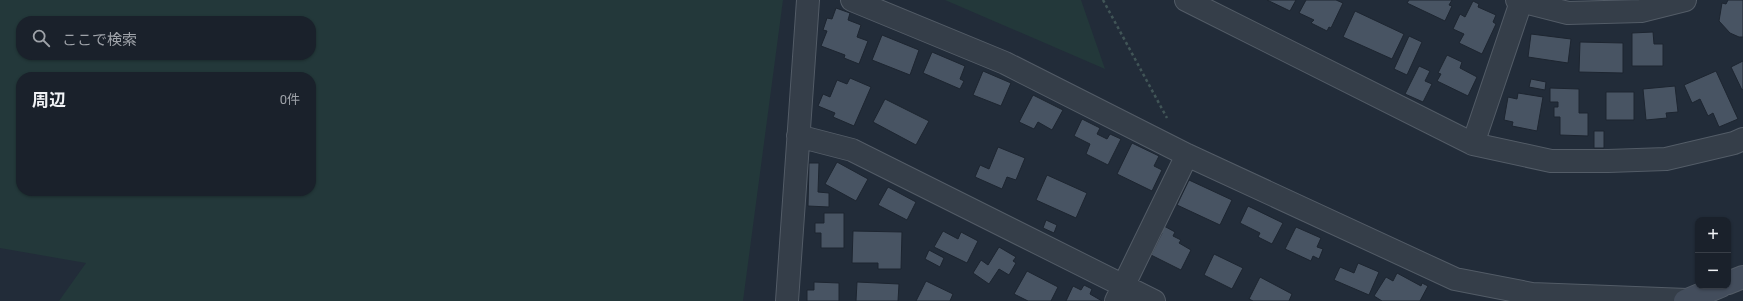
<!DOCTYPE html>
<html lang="ja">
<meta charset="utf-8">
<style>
body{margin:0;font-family:Roboto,"Noto Sans JP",sans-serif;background:#272e37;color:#f1f3f6}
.controls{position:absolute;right:12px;bottom:12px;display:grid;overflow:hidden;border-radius:8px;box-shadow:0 1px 3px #0004}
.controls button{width:36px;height:36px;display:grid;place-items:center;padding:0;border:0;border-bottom:1px solid #383e47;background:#1a212b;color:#f1f3f6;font:20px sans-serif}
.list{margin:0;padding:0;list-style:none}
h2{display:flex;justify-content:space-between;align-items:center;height:52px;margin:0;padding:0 16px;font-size:17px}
h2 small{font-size:13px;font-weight:400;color:#9fa3a9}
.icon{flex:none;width:22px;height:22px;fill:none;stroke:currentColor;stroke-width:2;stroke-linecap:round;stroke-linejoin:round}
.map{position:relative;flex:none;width:1743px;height:301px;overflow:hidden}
.search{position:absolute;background:#1a212b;box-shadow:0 1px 3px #0004;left:16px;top:16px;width:300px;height:44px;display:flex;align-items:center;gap:10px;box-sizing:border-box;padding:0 14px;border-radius:16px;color:#9fa3a9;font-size:15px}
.panel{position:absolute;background:#1a212b;box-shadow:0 1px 3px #0004;left:16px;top:72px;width:300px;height:124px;border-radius:16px}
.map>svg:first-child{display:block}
.green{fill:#23383a;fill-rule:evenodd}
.building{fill:#485463;stroke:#1d2530}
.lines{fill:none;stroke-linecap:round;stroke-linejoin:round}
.street-casing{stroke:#535c67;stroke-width:24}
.secondary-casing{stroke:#535c67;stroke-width:24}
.path{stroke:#415557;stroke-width:2.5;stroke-dasharray:3 3;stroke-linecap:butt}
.street{stroke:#353e49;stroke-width:22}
.secondary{stroke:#434d5c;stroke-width:22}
</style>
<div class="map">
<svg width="1743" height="301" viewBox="0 0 1743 301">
<rect width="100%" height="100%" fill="#222c39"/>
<path class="green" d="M0,0h783l-40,301h-684l27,-38 -86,-15zM21,21h290v34h-290zM21,77h290v114h-290z
M945,0h136l24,69z"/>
<path class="building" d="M1267,0h29l-6,11z
M1306,0h30l7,3 -12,25 -2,-1 -2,4 -16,-8 3,-3 -15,-7z
M1409,0h43l-3,5 3,1 -7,15 -38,-18z
M1728,0h15v37h-4l-9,-4 -11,-12 3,-18 4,1z
M1473,1l6,3 -1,3 18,8 -3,7 3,2 -14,30 -23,-11 5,-9 -11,-5 7,-15 5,3z
M836,8l14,5 -2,7 13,5 -4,12 11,4 -9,23 -15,-6 1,-3 -24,-9 6,-15 -4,-1 4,-12 5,1z
M1355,11l49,23 -12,25 -49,-22z
M1653,32l1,12h9v22h-31v-33z
M1531,34l40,5 -3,24 -40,-6z
M882,35l37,15 -9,25 -38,-15z
M1409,36l13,6 -15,33 -13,-6z
M1580,42l43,1v30l-44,-1z
M932,52l33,14 -5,13 4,2 -4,8 -37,-16z
M1447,55l15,7 -2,6 17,9 -9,19 -31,-15 4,-7 -3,-1z
M1743,61v28l-1,1 -11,-23z
M1419,66l11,5 -5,10 7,3 -9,18 -18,-8z
M983,71l28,12 -10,23 -28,-11z
M1716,71l22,48 -19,8 -6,-14 -5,3 -8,-17 -8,4 -8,-18z
M850,78l21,9 -17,39 -21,-9 2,-4 -17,-7 5,-12 7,3 7,-17 10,4z
M1531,79l15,3 -1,8 -16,-3z
M1675,86l3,26 -12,1 1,5 -21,2 -3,-31z
M1550,88l29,1v24h9v23l-28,-1v-18h-6v-10h4v-5h-8z
M1606,92h28v28h-28z
M1518,93l25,4 -6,34 -25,-5 1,-4 -9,-2 4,-23 9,2z
M1033,95l30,15 -11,20 -14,-8 -4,7 -15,-7z
M885,99l44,22 -13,24 -43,-23z
M1082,119l18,9 -3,6 10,5 3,-5 11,5 -13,26 -22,-11 4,-10 -16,-8z
M1594,131h10v17h-10z
M1132,143l27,13 -5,10 8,4 -10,21 -35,-17z
M998,147l27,11 -9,22 -9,-3 -5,12 -27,-12 5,-12 9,4z
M837,162l31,17 -12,22 -31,-17z
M809,163h10l-1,29 11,1v14l-21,-1z
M1047,175l40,18 -11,25 -40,-18z
M1189,180l43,20 -12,25 -43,-20z
M888,187l28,15 -9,18 -29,-15z
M1248,206l35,17 -11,21 -14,-7 2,-4 -20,-10z
M824,213h20v35h-23v-15h-6v-10h9z
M1046,220l11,5 -3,8 -11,-5z
M1164,226l11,6 -2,4 8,4 -2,3 12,7 -10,20 -30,-15 11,-22 -1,-1z
M1296,227l25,11 -4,9 6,2 -4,10 -6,-3 -2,5 -26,-12z
M853,231l49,1 -1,37h-23v-6h-26z
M943,231l15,8 3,-7 17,9 -11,22 -33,-16z
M999,247l17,10 -3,4 3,2 -7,12 -10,-6 -10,15 -16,-11 8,-13 7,5z
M929,250l15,8 -4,9 -15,-8z
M1214,254l29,14 -11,21 -28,-14z
M1358,263l21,9 -10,23 -35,-15 6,-13 14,6z
M1027,271l31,16 -7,14h-23l-14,-7z
M1397,273l24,13 1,-3 6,3 -8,15h-38l-8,-5 12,-19 7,4z
M1260,277l32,17 -3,7h-36l-4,-2z
M926,281l27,13 -3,7h-34z
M814,282l25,1v18h-32v-11h7z
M857,282l42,2 -1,17h-42z
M1084,285l8,4 -2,5 12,7h-36l7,-15 8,4z"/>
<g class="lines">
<g class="street-casing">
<path id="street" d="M852,0l153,63 182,92 268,124 77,15 155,6
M1186,0l287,144 78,17h57l58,-2 68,-16 9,-4
M1517,0l51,13 73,-2 44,-11
M798,136l54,14 302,151
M1473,144l48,-142
M787,301l21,-301
M1116,301l71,-146"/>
</g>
<g class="secondary-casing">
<path id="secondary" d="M1728,283l15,-6
M1685,301l36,-15"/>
</g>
<path class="path" d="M1103,0l64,118"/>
<use href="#street" class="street"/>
<use href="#secondary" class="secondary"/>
</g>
</svg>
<div class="controls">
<button>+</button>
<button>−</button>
</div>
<div class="search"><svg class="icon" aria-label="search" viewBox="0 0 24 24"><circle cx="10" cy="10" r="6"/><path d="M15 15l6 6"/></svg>ここで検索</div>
<section class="panel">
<h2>周辺<small>0件</small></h2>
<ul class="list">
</ul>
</section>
</div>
